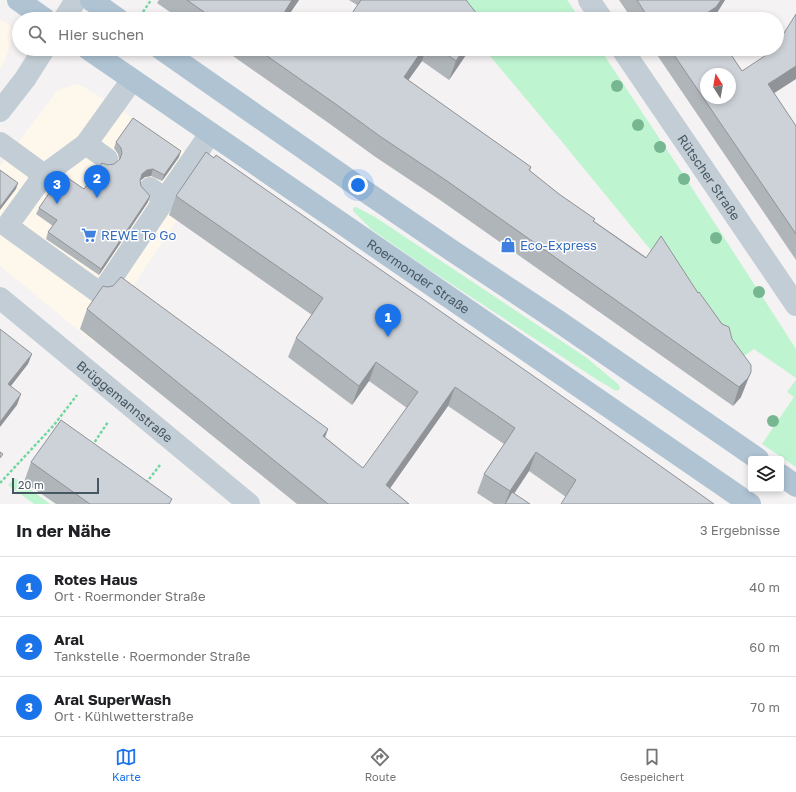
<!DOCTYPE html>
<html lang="de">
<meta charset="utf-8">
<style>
body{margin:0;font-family:"Golos Text",sans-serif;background:#f2f2f2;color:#202124}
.controls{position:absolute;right:12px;bottom:12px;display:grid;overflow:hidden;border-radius:4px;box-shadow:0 2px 6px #0003}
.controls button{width:36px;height:36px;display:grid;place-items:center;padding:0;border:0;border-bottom:1px solid #e0e0e0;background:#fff;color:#202124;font:20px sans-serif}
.compass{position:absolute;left:700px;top:68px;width:36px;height:36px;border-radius:50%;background:#fff;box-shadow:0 2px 6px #0003;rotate:349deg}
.scale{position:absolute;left:12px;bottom:10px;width:87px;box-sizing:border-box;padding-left:4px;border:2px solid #475762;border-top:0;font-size:11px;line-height:14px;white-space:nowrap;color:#475762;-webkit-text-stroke:3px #fff;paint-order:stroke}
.you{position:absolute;left:358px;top:185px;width:14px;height:14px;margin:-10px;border:3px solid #fff;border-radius:50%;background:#1a73e8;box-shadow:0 0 0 6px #1a73e833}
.badge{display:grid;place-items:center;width:26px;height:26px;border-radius:50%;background:#1a73e8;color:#fff;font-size:13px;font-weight:700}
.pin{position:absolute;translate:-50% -33px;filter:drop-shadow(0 1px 2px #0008)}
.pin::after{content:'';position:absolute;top:21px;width:14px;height:12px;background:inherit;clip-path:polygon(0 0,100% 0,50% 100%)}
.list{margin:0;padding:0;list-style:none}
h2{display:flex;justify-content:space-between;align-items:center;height:52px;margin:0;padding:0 16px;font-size:17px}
h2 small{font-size:13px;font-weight:400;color:#757577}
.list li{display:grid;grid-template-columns:26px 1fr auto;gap:12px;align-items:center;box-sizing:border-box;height:60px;padding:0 16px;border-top:1px solid #e0e0e0}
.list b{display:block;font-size:15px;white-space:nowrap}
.list p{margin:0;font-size:13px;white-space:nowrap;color:#757577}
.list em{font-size:13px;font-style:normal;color:#757577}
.icon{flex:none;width:22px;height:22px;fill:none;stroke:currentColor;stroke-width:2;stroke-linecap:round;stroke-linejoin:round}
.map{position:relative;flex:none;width:796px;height:504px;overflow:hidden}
.search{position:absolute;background:#fff;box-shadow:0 2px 6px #0003;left:12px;right:12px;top:12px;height:44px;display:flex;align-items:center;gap:10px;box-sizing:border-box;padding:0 14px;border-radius:22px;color:#757577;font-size:15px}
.sheet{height:232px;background:#fff}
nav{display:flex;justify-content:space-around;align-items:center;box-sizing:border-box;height:56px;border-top:1px solid #e0e0e0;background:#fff;font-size:11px;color:#757577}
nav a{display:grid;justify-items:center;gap:2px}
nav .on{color:#1a73e8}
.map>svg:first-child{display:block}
.commercial{fill:#fef8ec}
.green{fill:#bef4d0}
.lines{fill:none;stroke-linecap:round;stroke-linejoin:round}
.path{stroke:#72d79f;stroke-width:2.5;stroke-dasharray:3 2;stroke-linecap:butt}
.minor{stroke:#c2cdd5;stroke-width:22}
.major{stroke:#afc3d3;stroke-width:22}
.tree{fill:#76b792}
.wall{fill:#b0b5ba}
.shaded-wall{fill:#909397}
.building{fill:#cdd2d8;stroke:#909397;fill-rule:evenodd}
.labels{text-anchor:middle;stroke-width:3;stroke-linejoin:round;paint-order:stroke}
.street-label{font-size:13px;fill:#475762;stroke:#fff}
.shop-label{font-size:13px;fill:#366cbe;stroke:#fff;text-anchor:start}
</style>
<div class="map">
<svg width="796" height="504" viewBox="0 0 796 504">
<rect width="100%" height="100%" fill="#f4f2f2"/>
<path class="commercial" d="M0,19l11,7 1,12 -7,22 -5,10z
M76,84l10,4 126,81 -118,174 -94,-77v-100l58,-76z"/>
<path class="green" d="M442,0h125l13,19h-121z
M484,49h116l83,125 113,175v29l-42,-29 -23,16 -77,-111 -96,-117z
M356,207l19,10 212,141 32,27 1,4 -4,2 -20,-12 -175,-115 -50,-35 -18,-18v-3z
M796,380v87l-34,-23 32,-47 -7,-5z
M15,478l35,26h-16l-26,-19z"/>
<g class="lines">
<path class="path" d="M143,12l8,-12
M92,446l16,-24
M0,483l54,-58 23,-30
M146,483l14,-18"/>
<g class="minor">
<path d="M589,0l13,19"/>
<path d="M64,19l12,-19"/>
<path id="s1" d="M622,49l174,256"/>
<path d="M0,111l25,-32 19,-30"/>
<path d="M0,143l44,32 42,-31"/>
<path d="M107,159l-21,-15 46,-64"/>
<path d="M44,175l-37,51 94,68 64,-95"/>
<path d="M150,188l15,11 45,-65"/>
<path id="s2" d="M0,298l249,206"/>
</g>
<g class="major">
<path d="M18,0l27,19"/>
<path d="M91,0l27,19"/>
<path id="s3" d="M88,49l662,455"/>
<path d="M161,49l208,145 85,58 104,69 200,138"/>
<path d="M781,475l15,11"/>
</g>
</g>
<g class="tree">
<circle cx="617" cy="86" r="6"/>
<circle cx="638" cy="125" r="6"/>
<circle cx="660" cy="147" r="6"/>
<circle cx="684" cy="179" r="6"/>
<circle cx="716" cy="238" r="6"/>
<circle cx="759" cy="292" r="6"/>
<circle cx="773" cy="421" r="6"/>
</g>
<path class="wall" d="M159,0h140l-13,19h-106l-23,-16z
M349,0h117l-109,5z
M619,0h106l-12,19h-81z
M223,49h247l-21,31 -27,-19 -14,19 123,87 -1,4 29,23 36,25 -1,2 104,72 24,31 7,3 12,70 -8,9 -293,-206 -66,-44 -44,-32z
M653,49h74l15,22 32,22 22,33v134z
M116,142l63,15 -17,24 -11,-5 -6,1 -5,4 1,5 7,16 -49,73 -53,-36 2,-7 5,-6 -17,-12 3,-6 45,-19 35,-29 -1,-6 -4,-6z
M176,196l538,308 -148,-7 -37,-26 -15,23 16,10h-36l-17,-11 7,-19 20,-30 -56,-38 -58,82 19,16h-112l-217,-175 7,-20 241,120 -3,8 38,31 44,-60 -38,-27 -17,24 -64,-48 8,-19 16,-23 -143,-100z
M31,462l140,42h-115l-32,-22z"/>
<path class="shaded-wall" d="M292,0h7l-13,19 -4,-3z
M721,0h4l-12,19h-10l1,-4z
M423,49h3l-4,12 -25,35 7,-19z
M464,49h6l-21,31 7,-19z
M796,66v13l-34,22 6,-17z
M181,151l-2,6 -17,24 2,-6z
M153,169l-2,7 -6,1 -5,4 2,-7 5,-4z
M18,183l-2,6 -16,21v-3z
M150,196l-2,6 -49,73 2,-6z
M32,354l-4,10 -24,31 4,-11z
M376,362l-7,19 -17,24 7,-19z
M751,372l-10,25 -8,9 6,-19z
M455,387l-7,19 -69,98 7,-19z
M21,394l-4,11 -17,22v-5z
M328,429l-7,19 2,-12z
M536,452l-7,19 -22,33h-2l5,-13z"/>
<path class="building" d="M187,0h105l-10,16 4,3h-72z
M361,0h105l15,19h-133z
M637,0h84l-5,7 -12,8 3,4h-58z
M796,14v52l-28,18 28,42v108l-126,-185h57l15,22 29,-19 3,-3h3v-5zM706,74h24v24h-24z
M257,49h166l-19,28 127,90 -2,3 30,24 36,25 -2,2 53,37 15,-22 37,57 1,-1 23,32 7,3 3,12 19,26v7l-3,6 -9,9 -292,-206 -66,-44 -44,-32z
M439,49h25l-8,12z
M133,118l48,33 -17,24 -11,-6 -6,1 -5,4 -2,7 1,5 9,10 -49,73 -53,-37 9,-12 -18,-12 23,-34 22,15 18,-26 6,2 6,-1 6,-5 2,-6 -1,-5 -5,-6z
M206,152l8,6 2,-3 326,227 172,122h-153l15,-24 -40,-28 -26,39 -26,-17 31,-46 -60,-41 -69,98 23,19h-81l-241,-195 16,-23 4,1 6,-1 8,-9 207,152 -5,7 40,32 55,-76 -42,-30 -17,24 -63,-48 27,-40 -147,-102z
M0,170l18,13 -18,24z
M0,329l32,25 -24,30 13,10 -21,28z
M61,420l111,79 -3,5h-79l-59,-42z
M0,452l3,2 -3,4z
M512,492l18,12h-25z"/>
<defs>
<g id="supermarket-bare" transform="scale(1.2)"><path d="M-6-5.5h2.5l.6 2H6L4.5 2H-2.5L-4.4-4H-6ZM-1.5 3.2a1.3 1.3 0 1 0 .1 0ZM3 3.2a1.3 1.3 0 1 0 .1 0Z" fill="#3f7fe0" stroke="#fff" stroke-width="2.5" paint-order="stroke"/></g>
<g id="shop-bare" transform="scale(1.2)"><path d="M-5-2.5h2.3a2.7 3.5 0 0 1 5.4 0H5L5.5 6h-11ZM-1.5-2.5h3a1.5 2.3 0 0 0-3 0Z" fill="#3f7fe0" stroke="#fff" stroke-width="2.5" paint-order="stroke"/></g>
</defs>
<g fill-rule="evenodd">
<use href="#supermarket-bare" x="89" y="235"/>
<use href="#shop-bare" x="508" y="245"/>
</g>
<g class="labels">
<g class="street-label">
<text dy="5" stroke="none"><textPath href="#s1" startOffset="155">Rütscher Straße</textPath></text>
<text dy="5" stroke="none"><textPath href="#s3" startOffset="401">Roermonder Straße</textPath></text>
<text dy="5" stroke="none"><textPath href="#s2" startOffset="162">Brüggemannstraße</textPath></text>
</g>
<g class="shop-label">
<text x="101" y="240">REWE To Go</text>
<text x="520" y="250">Eco-Express</text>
</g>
</g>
</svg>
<div class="controls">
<button><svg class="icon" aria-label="layers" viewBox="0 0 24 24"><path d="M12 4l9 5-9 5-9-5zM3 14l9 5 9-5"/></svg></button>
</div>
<svg class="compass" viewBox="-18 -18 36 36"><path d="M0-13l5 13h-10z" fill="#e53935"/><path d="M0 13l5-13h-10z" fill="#757577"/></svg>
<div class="scale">20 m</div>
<div class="you"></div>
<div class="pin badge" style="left:388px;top:337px">1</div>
<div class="pin badge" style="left:97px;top:198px">2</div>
<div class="pin badge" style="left:57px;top:204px">3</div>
<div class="search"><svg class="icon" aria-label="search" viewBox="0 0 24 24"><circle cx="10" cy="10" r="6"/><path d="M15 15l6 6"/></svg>Hier suchen</div>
</div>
<section class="sheet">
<h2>In der Nähe<small>3 Ergebnisse</small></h2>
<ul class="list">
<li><span class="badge">1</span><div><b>Rotes Haus</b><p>Ort · Roermonder Straße</p></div><em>40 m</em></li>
<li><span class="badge">2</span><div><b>Aral</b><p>Tankstelle · Roermonder Straße</p></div><em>60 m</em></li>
<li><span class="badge">3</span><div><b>Aral SuperWash</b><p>Ort · Kühlwetterstraße</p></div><em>70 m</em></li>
</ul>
</section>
<nav>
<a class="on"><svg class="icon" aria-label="map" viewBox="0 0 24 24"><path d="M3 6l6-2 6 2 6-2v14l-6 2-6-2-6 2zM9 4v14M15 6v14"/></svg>Karte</a>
<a><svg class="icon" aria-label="directions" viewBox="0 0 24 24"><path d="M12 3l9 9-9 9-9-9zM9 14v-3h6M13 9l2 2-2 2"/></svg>Route</a>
<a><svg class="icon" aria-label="saved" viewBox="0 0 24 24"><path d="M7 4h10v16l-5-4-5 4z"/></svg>Gespeichert</a>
</nav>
